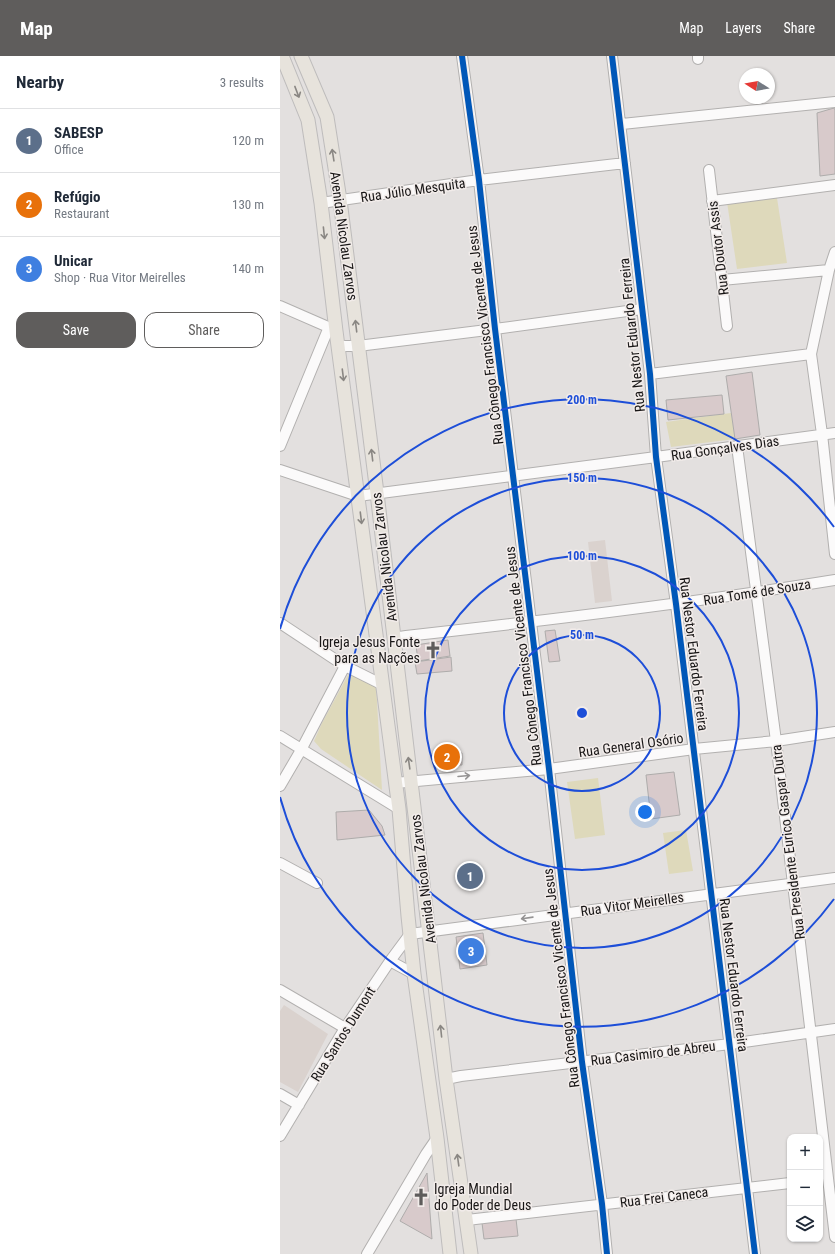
<!DOCTYPE html>
<meta charset="utf-8">
<style>
body{margin:0;font-family:"Roboto Condensed",sans-serif;background:#f6f6f7;color:#1f2937}
.controls{position:absolute;right:12px;bottom:12px;display:grid;overflow:hidden;border-radius:8px;box-shadow:0 1px 3px #0004}
.controls button{width:36px;height:36px;display:grid;place-items:center;padding:0;border:0;border-bottom:1px solid #e0e1e3;background:#fff;color:#1f2937;font:20px sans-serif}
.compass{position:absolute;left:459px;top:12px;width:36px;height:36px;border-radius:50%;background:#fff;box-shadow:0 1px 3px #0004;rotate:281deg}
.you{position:absolute;left:365px;top:756px;width:14px;height:14px;margin:-10px;border:3px solid #fff;border-radius:50%;background:#1a73e8;box-shadow:0 0 0 6px #1a73e833}
.badge{display:grid;place-items:center;width:26px;height:26px;border-radius:50%;background:#5f5d5c;color:#fff;font-size:13px;font-weight:700}
.pin{position:absolute;translate:-50% -50%;border:2px solid #fff;box-shadow:0 1px 4px #0006}
.list{margin:0;padding:0;list-style:none}
h2{display:flex;justify-content:space-between;align-items:center;height:52px;margin:0;padding:0 16px;font-size:17px}
h2 small{font-size:13px;font-weight:400;color:#747a83}
.list li{display:grid;grid-template-columns:26px 1fr auto;gap:12px;align-items:center;box-sizing:border-box;height:64px;padding:0 16px;border-top:1px solid #e0e1e3}
.list b{display:block;font-size:15px;white-space:nowrap}
.list p{margin:0;font-size:13px;white-space:nowrap;color:#747a83}
.list em{font-size:13px;font-style:normal;color:#747a83}
.actions{display:flex;gap:8px;padding:12px 16px}
.actions a{flex:1;padding:9px 0;border:1px solid #5f5d5c;border-radius:12px;text-align:center;font-size:14px;color:#5f5d5c}
.actions .main{background:#5f5d5c;color:#fff}
.icon{flex:none;width:22px;height:22px;fill:none;stroke:currentColor;stroke-width:2;stroke-linecap:round;stroke-linejoin:round}
.map{position:relative;flex:none;width:555px;height:1198px;overflow:hidden}
header{display:flex;align-items:center;gap:24px;box-sizing:border-box;height:56px;padding:0 20px;background:#5f5d5c;color:#fff}
header strong{font-size:19px}
nav{display:flex;gap:22px;margin-inline-start:auto;font-size:14px}
main{display:flex}
aside{flex:1;background:#fff}
.map>svg:first-child{display:block}
.built{fill:#dad2ce}
.green{fill:#ded9bb}
.building{fill:#d8cacb;stroke:#aeacab}
.lines{fill:none;stroke-linecap:round;stroke-linejoin:round}
.minor-casing{stroke:#b2b0af;stroke-width:12}
.major-casing{stroke:#bebcbc;stroke-width:15}
.minor{stroke:#fbfafa;stroke-width:10}
.major{stroke:#e7e3dc;stroke-width:13}
.cycleway-casing{stroke:#f2ecea;stroke-width:8}
.cycleway{stroke:#0057b8;stroke-width:6}
.oneway{stroke:#8a8783}
.oneway2{stroke:#959393}
.ring{fill:none;stroke:#1d4ed8;stroke-width:2}
.labels{text-anchor:middle;stroke-width:3;stroke-linejoin:round;paint-order:stroke}
.street-label{font-size:14px;fill:#181616;stroke:#f2ecea}
.poi-label{font-size:14px;fill:#181616;stroke:#f2ecea;text-anchor:end}
.centre{fill:#1d4ed8;stroke:#f2ecea;stroke-width:2}
.ring-label{font-size:12px;text-anchor:middle;font-weight:bold;fill:#1d4ed8;stroke:#f2ecea;stroke-width:3;stroke-linejoin:round;paint-order:stroke}
</style>
<header>
<strong>Map</strong>
<nav><a>Map</a><a>Layers</a><a>Share</a></nav>
</header>
<main>
<aside>
<h2>Nearby<small>3 results</small></h2>
<ul class="list">
<li><span class="badge" style="background:#5c6f8a">1</span><div><b>SABESP</b><p>Office</p></div><em>120 m</em></li>
<li><span class="badge" style="background:#e8710a">2</span><div><b>Refúgio</b><p>Restaurant</p></div><em>130 m</em></li>
<li><span class="badge" style="background:#3f7fe0">3</span><div><b>Unicar</b><p>Shop · Rua Vitor Meirelles</p></div><em>140 m</em></li>
</ul>
<div class="actions"><a class="main">Save</a><a>Share</a></div>
</aside>
<div class="map">
<svg width="555" height="1198" viewBox="0 0 555 1198">
<rect width="100%" height="100%" fill="#e3e0df"/>
<path class="built" d="M325,484l7,61 -17,2 -7,-61z
M4,949l44,29 -30,58 -18,-10v-71z"/>
<path class="green" d="M497,142l10,65 -50,6 -10,-67z
M451,357l4,26 -64,8 -5,-25z
M72,617l24,11 6,106 -61,-41 -7,-8 8,-18 26,-48z
M318,722l7,57 -30,4 -8,-57z
M406,774l7,41 -24,3 -6,-41z"/>
<path class="building" d="M554,52l1,2v64l-15,2 -3,-63z
M472,316l8,63 -25,4 -9,-63z
M442,339l2,19 -56,6 -2,-20z
M275,574l5,31 -11,1 -4,-31z
M168,584l2,16 -32,5 -2,-16z
M171,601l1,14 -35,3 -2,-12z
M153,697h29v12h-25l-4,-5z
M394,716l6,43 -29,4 -5,-44z
M89,754l13,16 3,9 -48,5 -1,-28z
M203,877l4,32 -27,4 -4,-32z
M147,1117l5,66 -32,-18z
M236,1163l2,17 -34,3 -2,-16z"/>
<g class="lines">
<g class="minor-casing">
<path id="minor" d="M182,0l17,124 16,149 54,440 33,293 20,142 5,50
M332,0l38,318 6,83 20,147 79,650
M418,0v3
M342,68l213,-22
M429,114l18,156
M432,145l123,-16
M41,147l158,-23 146,-17
M555,196l-6,18 -18,84 11,80 13,120
M442,224l107,-10
M0,250l55,24
M59,290h19l137,-17 147,-20
M370,318l161,-20
M0,390l49,-119
M457,390l39,295 59,496
M0,414l78,26 298,-39 179,-24
M0,567l65,43 38,19
M113,582l13,-2c144,-16 287,-33 429,-56
M0,680l119,73
M115,727l154,-14 145,-20 82,-8 59,-9
M0,730l21,-36 44,-84
M0,807l37,20
M110,905l24,13
M0,934l65,38
M166,1023l15,-3 269,-32 105,-15
M0,1038l19,11
M0,1080l65,-108 45,-67 20,-27 425,-56
M187,1164l323,-37
M87,1198l59,-100 11,-16"/>
</g>
<g class="major-casing">
<path id="major" d="M2,0l26,64 13,83 15,128 63,478 9,107 6,58 23,164 13,116
M21,0l26,61 13,83 37,293 69,586 25,175"/>
</g>
<use href="#minor" class="minor"/>
<use href="#major" class="major"/>
<g class="cycleway-casing">
<path id="cycleway" d="M182,0l17,124 16,149 54,440 33,293 20,142 5,50
M332,0l38,318 6,83 20,147 79,650"/>
</g>
<use href="#cycleway" class="cycleway"/>
</g>
<defs><path id="oneway-shaft" d="M-6 0H5M1.5-3L5.5 0L1.5 3" fill="none" stroke-width="1.6" stroke-linecap="round" stroke-linejoin="round"/></defs>
<g class="oneway">
<use href="#oneway-shaft" transform="translate(17 36) rotate(69)"/>
<use href="#oneway-shaft" transform="translate(53 99) rotate(-99)"/>
<use href="#oneway-shaft" transform="translate(44 177) rotate(84)"/>
<use href="#oneway-shaft" transform="translate(76 270) rotate(-97)"/>
<use href="#oneway-shaft" transform="translate(63 319) rotate(83)"/>
<use href="#oneway-shaft" transform="translate(92 399) rotate(-97)"/>
<use href="#oneway-shaft" transform="translate(81 462) rotate(83)"/>
<use href="#oneway-shaft" transform="translate(129 707) rotate(-98)"/>
<use href="#oneway-shaft" transform="translate(161 975) rotate(-96)"/>
<use href="#oneway-shaft" transform="translate(178 1104) rotate(-98)"/>
</g>
<g class="oneway2">
<use href="#oneway-shaft" transform="translate(184 720) rotate(-5)"/>
<use href="#oneway-shaft" transform="translate(247 862) rotate(172)"/>
</g>
<g class="ring">
<circle cx="302" cy="657" r="78"/>
<circle cx="302" cy="657" r="157"/>
<circle cx="302" cy="657" r="235"/>
<path d="M554 843A313 313 0 0 1 0 741M0 573A313 313 0 0 1 554 471"/>
</g>
<defs>
<g id="church-bare" transform="scale(1.38)"><path d="M-1.2-6h2.4v3.5h3.3v2.4h-3.3V6h-2.4V-.1h-3.3v-2.4h3.3Z" fill="#5f5d5c" stroke="#f2ecea" stroke-width="2.5" paint-order="stroke"/></g>
</defs>
<g fill-rule="evenodd">
<use href="#church-bare" x="153" y="594"/>
<use href="#church-bare" x="141" y="1141"/>
</g>
<g class="labels">
<g class="street-label">
<text transform="translate(133 134) rotate(-8)" y="5">Rua Júlio Mesquita</text>
<text transform="translate(64 180) rotate(82)" y="5">Avenida Nicolau Zarvos</text>
<text transform="translate(438 192) rotate(-97)" y="5">Rua Doutor Assis</text>
<text transform="translate(205 279) rotate(-97)" y="5">Rua Cônego Francisco Vicente de Jesus</text>
<text transform="translate(352 279) rotate(-96)" y="5">Rua Nestor Eduardo Ferreira</text>
<text transform="translate(445 392) rotate(-8)" y="5">Rua Gonçalves Dias</text>
<text transform="translate(104 501) rotate(-97)" y="5">Avenida Nicolau Zarvos</text>
<text transform="translate(477 536) rotate(-9)" y="5">Rua Tomé de Souza</text>
<text transform="translate(414 598) rotate(83)" y="5">Rua Nestor Eduardo Ferreira</text>
<text transform="translate(243 600) rotate(-97)" y="5">Rua Cônego Francisco Vicente de Jesus</text>
<text transform="translate(351 689) rotate(-8)" y="5">Rua General Osório</text>
<text transform="translate(508 786) rotate(-97)" y="5">Rua Presidente Eurico Gaspar Dutra</text>
<text transform="translate(143 823) rotate(-97)" y="5">Avenida Nicolau Zarvos</text>
<text transform="translate(352 848) rotate(-8)" y="5">Rua Vitor Meirelles</text>
<text transform="translate(454 919) rotate(83)" y="5">Rua Nestor Eduardo Ferreira</text>
<text transform="translate(281 922) rotate(-97)" y="5">Rua Cônego Francisco Vicente de Jesus</text>
<text transform="translate(63 978) rotate(-58)" y="5">Rua Santos Dumont</text>
<text transform="translate(373 997) rotate(-7)" y="5">Rua Casimiro de Abreu</text>
<text transform="translate(384 1141) rotate(-7)" y="5">Rua Frei Caneca</text>
</g>
<g class="poi-label">
<text x="140" y="591">Igreja Jesus Fonte<tspan x="140" dy="16">para as Nações</tspan></text>
<text x="154" y="1138" text-anchor="start">Igreja Mundial<tspan x="154" dy="16">do Poder de Deus</tspan></text>
</g>
</g>
<circle cx="302" cy="657" r="6" class="centre"/>
<g class="ring-label">
<text x="302" y="348">200 m</text>
<text x="302" y="426">150 m</text>
<text x="302" y="504">100 m</text>
<text x="302" y="583">50 m</text>
</g>
</svg>
<div class="controls">
<button>+</button>
<button>−</button>
<button><svg class="icon" aria-label="layers" viewBox="0 0 24 24"><path d="M12 4l9 5-9 5-9-5zM3 14l9 5 9-5"/></svg></button>
</div>
<svg class="compass" viewBox="-18 -18 36 36"><path d="M0-13l5 13h-10z" fill="#e53935"/><path d="M0 13l5-13h-10z" fill="#747a83"/></svg>
<div class="you"></div>
<div class="pin badge" style="left:190px;top:820px;background:#5c6f8a">1</div>
<div class="pin badge" style="left:167px;top:701px;background:#e8710a">2</div>
<div class="pin badge" style="left:191px;top:895px;background:#3f7fe0">3</div>
</div>
</main>
